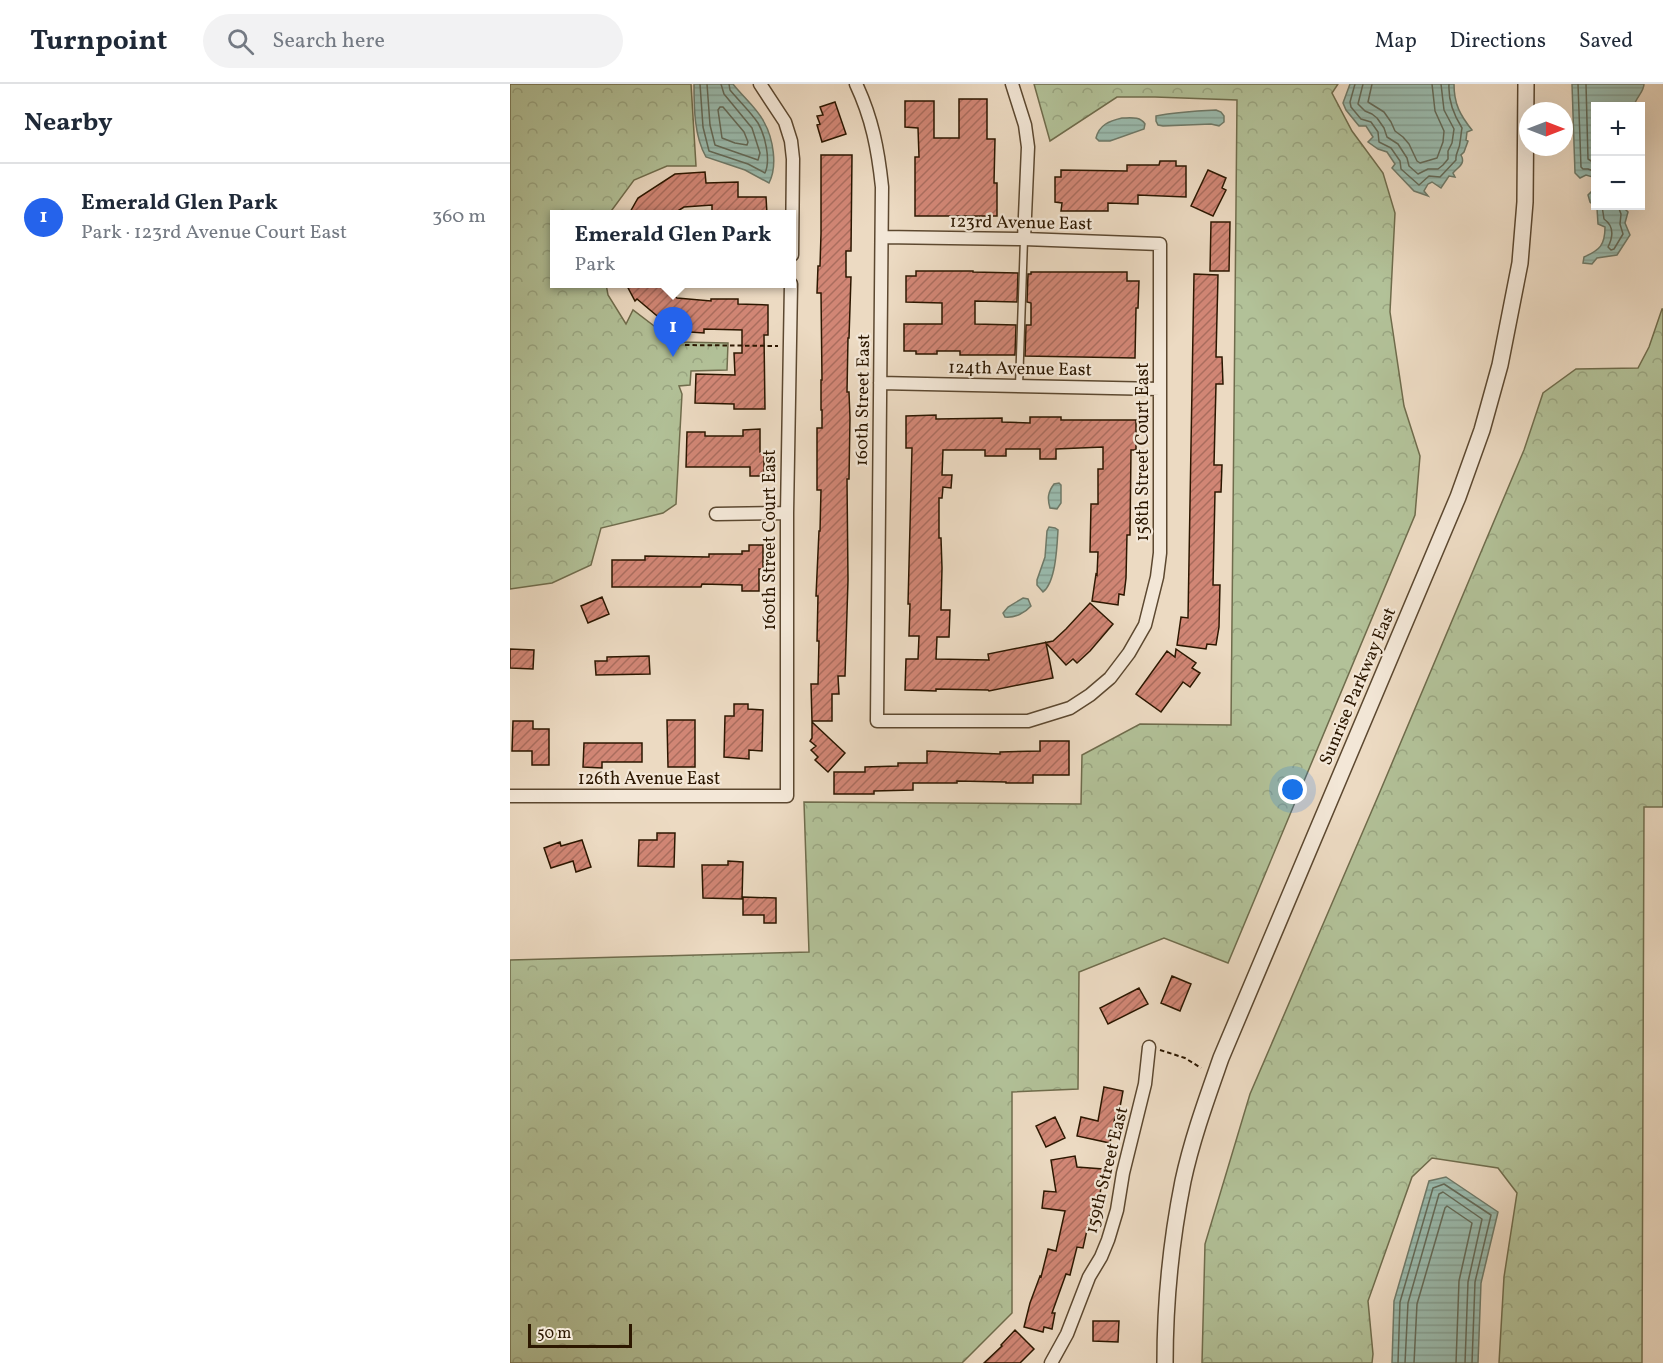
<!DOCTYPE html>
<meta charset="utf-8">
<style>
body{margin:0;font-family:Vollkorn,serif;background:#f2f2f3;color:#1f2937}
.controls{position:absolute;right:18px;top:18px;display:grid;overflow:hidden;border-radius:0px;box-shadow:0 6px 24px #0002}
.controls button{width:54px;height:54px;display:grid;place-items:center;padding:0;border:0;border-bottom:2px solid #e0e1e3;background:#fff;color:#1f2937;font:30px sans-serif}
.compass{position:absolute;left:1009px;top:18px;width:54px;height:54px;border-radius:50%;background:#fff;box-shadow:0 6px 24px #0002;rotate:90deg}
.scale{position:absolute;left:18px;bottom:15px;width:104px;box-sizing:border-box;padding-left:6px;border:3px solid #2c1700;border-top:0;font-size:16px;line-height:21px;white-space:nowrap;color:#2c1700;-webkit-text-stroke:4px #f3e7d7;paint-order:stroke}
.you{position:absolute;left:783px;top:706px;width:21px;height:21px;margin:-15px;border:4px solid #fff;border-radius:50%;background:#1a73e8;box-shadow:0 0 0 9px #1a73e833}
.badge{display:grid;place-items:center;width:39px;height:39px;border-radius:50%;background:#2563eb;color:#fff;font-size:20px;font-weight:700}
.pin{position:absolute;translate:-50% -50px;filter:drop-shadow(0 2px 3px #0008)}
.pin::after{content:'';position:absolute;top:32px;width:21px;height:18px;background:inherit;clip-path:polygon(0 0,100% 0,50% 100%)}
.popup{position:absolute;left:40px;top:126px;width:246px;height:78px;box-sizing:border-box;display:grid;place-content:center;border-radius:0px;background:#fff;filter:drop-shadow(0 2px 4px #0005);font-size:20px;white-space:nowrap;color:#747a83}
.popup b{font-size:22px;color:#1f2937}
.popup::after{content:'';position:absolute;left:50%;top:100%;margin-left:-12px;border:12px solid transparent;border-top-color:#fff}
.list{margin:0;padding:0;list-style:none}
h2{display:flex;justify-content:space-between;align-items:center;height:78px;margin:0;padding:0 24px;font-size:26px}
h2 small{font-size:20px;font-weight:400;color:#747a83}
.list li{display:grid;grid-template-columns:39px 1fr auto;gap:18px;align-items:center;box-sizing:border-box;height:108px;padding:0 24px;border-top:2px solid #e0e1e3}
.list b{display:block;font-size:22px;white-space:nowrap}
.list p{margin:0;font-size:20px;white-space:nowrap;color:#747a83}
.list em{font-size:20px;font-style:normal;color:#747a83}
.icon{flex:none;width:33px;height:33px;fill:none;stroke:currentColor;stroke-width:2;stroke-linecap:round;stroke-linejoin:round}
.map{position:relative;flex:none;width:1153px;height:1279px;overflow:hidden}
header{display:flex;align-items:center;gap:36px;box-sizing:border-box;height:84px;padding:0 30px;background:#fff;border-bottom:2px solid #e0e1e3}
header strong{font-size:28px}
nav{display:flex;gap:33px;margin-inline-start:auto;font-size:21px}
.search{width:420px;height:54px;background:#f2f2f3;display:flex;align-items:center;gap:15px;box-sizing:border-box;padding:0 21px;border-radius:33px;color:#747a83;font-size:22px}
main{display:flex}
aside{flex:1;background:#fff}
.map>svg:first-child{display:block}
.forest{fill:url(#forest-crowns);stroke:#6f6c4c;stroke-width:1.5}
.water{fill:url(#water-rules);stroke:#6e7968;stroke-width:1.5}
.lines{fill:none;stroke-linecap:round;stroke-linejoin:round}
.shore{stroke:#636957;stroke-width:1.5}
.building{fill:url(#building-hatch);stroke:#2c1700;stroke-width:1.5}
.service-casing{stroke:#5c4830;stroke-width:9}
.minor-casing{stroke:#5c4830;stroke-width:15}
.tertiary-casing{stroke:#5c4830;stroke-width:18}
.path{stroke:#2c1700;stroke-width:2;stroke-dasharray:4.5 3;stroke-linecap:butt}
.service{stroke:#f3e7d7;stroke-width:6}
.minor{stroke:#f3e7d7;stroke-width:12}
.tertiary{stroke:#f3e7d7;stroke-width:15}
.labels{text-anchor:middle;stroke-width:4.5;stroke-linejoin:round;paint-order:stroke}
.street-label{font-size:18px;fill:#2c1700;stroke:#f3e7d7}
</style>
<header>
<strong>Turnpoint</strong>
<div class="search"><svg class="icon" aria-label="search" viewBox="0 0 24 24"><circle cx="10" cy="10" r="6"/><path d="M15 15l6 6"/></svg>Search here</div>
<nav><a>Map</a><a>Directions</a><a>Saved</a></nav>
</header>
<main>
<aside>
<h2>Nearby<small></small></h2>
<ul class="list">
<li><span class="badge">1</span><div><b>Emerald Glen Park</b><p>Park · 123rd Avenue Court East</p></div><em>360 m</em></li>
</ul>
</aside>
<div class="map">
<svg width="1153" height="1279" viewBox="0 0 1153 1279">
<defs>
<pattern id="forest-crowns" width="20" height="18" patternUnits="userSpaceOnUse" patternTransform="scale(1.5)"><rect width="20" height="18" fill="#b2c198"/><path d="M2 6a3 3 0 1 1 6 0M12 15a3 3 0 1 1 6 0" fill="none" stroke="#99a581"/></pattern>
<pattern id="water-rules" width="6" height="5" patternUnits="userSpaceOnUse" patternTransform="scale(1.5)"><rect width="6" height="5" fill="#9abbae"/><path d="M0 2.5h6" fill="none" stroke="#85a094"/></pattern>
<pattern id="building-hatch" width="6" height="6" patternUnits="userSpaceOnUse" patternTransform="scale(1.5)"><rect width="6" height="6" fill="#d18675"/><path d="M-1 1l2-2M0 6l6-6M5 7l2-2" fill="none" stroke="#aa6d5e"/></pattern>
</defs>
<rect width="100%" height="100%" fill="#ecdac2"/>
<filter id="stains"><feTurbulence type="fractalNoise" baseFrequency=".00333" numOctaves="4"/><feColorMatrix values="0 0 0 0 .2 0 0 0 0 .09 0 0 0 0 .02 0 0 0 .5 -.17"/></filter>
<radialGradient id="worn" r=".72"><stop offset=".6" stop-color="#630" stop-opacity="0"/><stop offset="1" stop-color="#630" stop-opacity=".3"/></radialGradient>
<path class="forest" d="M0,0h181l5,82h-29l-33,14 -25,34h-54v70h51l2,11 18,29 7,-14 29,22 17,10 49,1 -1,27 -36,1 -1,14 -11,1 3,8 -6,110 -13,9 -62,15 -10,37 -39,18 -42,6z
M524,0h304l-6,9 20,38 31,42 12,40 -5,99 14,94 16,50 -5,59 -187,448 -64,-25 -85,34 -1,117 -66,3v221l-50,50h-452v-403l299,-8 -5,-150 277,2 1,-49 58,-31 91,1 6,-625 -82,-3h-38l-67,44z
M1152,225h1v498h-19l-2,556h-143l5,-86 13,-84 -19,-25 -66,-10 -20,19 -44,124 5,53 -1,9h-170l3,-119 45,-150 129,-300 145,-344 19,-57 33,-24 62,-1 11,-21z"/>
<path class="water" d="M184,0h39c10,13 24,24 31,38 9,16 14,44 5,61l-24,-13 -39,-13c-12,-21 -12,-50 -12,-73z
M840,0h104c0,20 6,31 18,46l-5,2 -1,8 2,1 -4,11 -3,3c5,9 -3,12 -8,18l2,4 -6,-1 -8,12 -9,-6 -4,2 -4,7 4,5 -14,-5 -22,-23 3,-4 -8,-12 -9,-3 -10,-7 5,-5 -7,-11h-7l-13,-16 -3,-7z
M1062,0h72c0,8 -8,13 -10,22h-38v100h26l6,6 -3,11 5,12 -13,20 -20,3 -5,6 -9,-1 1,-6c16,-7 21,-12 21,-30l-7,-3 -1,-16 -7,-6 -2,-7 7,-7 -2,-11 -7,-2 -6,3 -5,-5z
M706,26l5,2 3,4v6l-5,4 -8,-2 -48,2 -5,-1 -2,-4v-5c20,-4 39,-5 60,-6z
M612,34c8,0 18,-2 23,6l-1,5 -34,12h-11l-3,-3c3,-13 13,-17 26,-20z
M549,399l2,2v18l-4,6 -7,-1c-3,-10 -2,-16 4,-24z
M539,443l6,1 3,2c-1,16 -2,52 -15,62l-6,-7v-5l8,-23 2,-26z
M513,514l5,1 3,7c-6,7 -16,12 -26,11l-2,-4 5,-6z
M936,1093l52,35 -17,71 -3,80h-86l2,-62 35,-120z"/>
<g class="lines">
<path class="shore" d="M190,0l3,43 6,24 39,13 17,9c6,-13 0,-38 -7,-50 -8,-12 -19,-22 -28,-33l-1,-6
M197,0l3,41 5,20 43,15 2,-7 -8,-25 -28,-34 -3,-10
M845,0l-5,18 1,5 10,12 10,3 7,10 1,10 12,6 9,13 1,8 18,16 10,-9 11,1 16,-17c-1,-7 4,-11 4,-18 1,-5 1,-9 2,-14 -9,-14 -14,-27 -13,-44
M853,0l-5,20 7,7 7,3 5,4 7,10 3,9 11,7 9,14 2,8 9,8 10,-5h10l5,-4 5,-6v-8l4,-8 2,-14 -10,-19 -3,-26
M862,0l-4,18 16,10 7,10 4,9 8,6 6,7 8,17 3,2 17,-5 6,-16 1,-11 -9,-20 -3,-27
M1068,0l3,83 2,2h5l8,3
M1076,0l2,75 8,5
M210,23h3l21,25 4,10 -1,3 -12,-2 -13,-5 -4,-28z
M1092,122l2,13c10,7 9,18 4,28l3,3 3,-1 9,-15 -3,-10 1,-10 -3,-8
M888,1279l2,-61 33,-114 11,-4 47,31 -16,67 -3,81
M895,1279l3,-60 31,-109 4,-2 39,27 -14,63 -3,81
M904,1279l3,-59 28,-96 2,-2 25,17 -13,58 -3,82"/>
</g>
<path class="building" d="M449,15h28v40h8l-1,44h3v33h-82v-59h4l-1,-29 -13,-1v-26h29v37h25z
M325,18l11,32 -24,8 -5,-17 3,-1 -3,-8 6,-1 -3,-8z
M311,71h31l-1,96h-5v26h5l-2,61h-1l-1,54h2l1,26 -1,61h-2l1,101 -3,96h-7l1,18h-7v27h-20l-1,-37h7l1,-43h-2l1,-45h-2l3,-65h1l1,-41h-4v-62h5v-18h-1v-30h1l-1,-87h-4l1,-27h2l1,-32z
M650,77h16v5h10v31l-48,-2v9l-30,-1v8h-47l1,-8 -7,-1v-25h6v-7l66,1v-6h32z
M698,86l18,8 -4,10 4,2 -13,26 -22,-10z
M195,88l1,11 32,-1v15h28l1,17h-21v-1h-34v-8l-28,2 -11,7h-44l9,-16 37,-24z
M701,138h19l-1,49h-19z
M406,187h57v1l45,1 -1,29 -42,-1v23l41,1 -1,30h-55v-4h-23v3h-21v-3h-12v-27h38v-21l-36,-1v-26h10z
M521,188h96v9h12l-1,27h-2l-1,50 -110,-2 1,-31h5v-22l-4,-1 1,-28h3z
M684,190l24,1 -2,82h6l1,27h-7l-2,81h8l-1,27h-6l-2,93h7l-1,42 -3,18 -9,-1 -1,5 -29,-4 4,-28 7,1z
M116,200h33l18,14 34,3v-2h27v5l30,1v30h-4l1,74h-31v-5l-39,-1 1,-29 39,1 -1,-22h8v-23l-38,-1v4l-29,-2 -38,-32 -2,2z
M426,331v4l66,-1v4l28,1v-6h31v3h75v30h-5l-1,85h-3l-1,43 -2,17 -5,-1 -1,11 -26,-4 4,-27 1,1 1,-23h-8l1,-48h7v-35h5v-22l-47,2v10h-16v-10h-34v7h-21v-6h-42l-1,25h10l-1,13 -8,-1 -1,11h-3v40h2l1,30 -1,42h9l-1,27h-12l-1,22 53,1 -1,-6 65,-13 13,-12 24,-26 23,21 -23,27 -13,12 -4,-4 -7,6 -20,-22 7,35 -64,13 -1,-1 -52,-1v2l-31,-1 1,-31h12l1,-23h-10l1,-32h-2l4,-156h-6v-32z
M250,345v23h4v24h-14v-9h-64l1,-35h18v4h38v-6z
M239,461h14v24h-4v22h-17v-6l-40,-1 -1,3h-89v-27h33v-4l64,1v-3h33v-3h7z
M92,513l7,17 -21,9 -7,-17z
M0,565l24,1 -1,19 -23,-1z
M666,565l20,14 -4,5 8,5 -10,14 -7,-5 -22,30 -25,-18 31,-43 8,6z
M139,572l1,18 -54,1 -1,-14h12v-4z
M224,620h14v5l15,1 -1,41 -13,-1v9l-25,-2 1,-41h9z
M157,636h28v47h-27z
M3,637h20v8h16v36h-17v-14h-20z
M302,638l33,31 -17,19 -13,-12 3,-3 -7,-7 5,-4 -6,-5 2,-3z
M530,657h29v34h-36v8h-27v-1l-49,-1v2h-44v7l-39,1v3h-40v-22h31v-5l33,-1v-3h29v-12l73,3v-2l40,-1z
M74,659h58v19h-40v6l-19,-1z
M147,749h18l-1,34 -36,-1 1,-26h18z
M72,756l9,27 -15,5 -3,-11 -22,7 -7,-20 16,-6 1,4z
M218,777l15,1 -1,37 -39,-1 -1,-33h26z
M233,813l33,1v25h-12v-8h-21z
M662,892l19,8 -11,27 -19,-8z
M629,904l9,16 -40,20 -8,-16z
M594,1003l19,4 -5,27 -3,-1 -5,26 -33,-7 4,-19 17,4z
M545,1033l10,21 -19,9 -10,-21z
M565,1072l2,11 26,2 -5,43h-7l-8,36 -6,-1 -7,28 -4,-1 -14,39h3l-3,16 -8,-2 -1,5 -19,-5 6,-24 10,-27 1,1 7,-28 8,2 9,-40 -23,-3 2,-17 12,1 -5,-32z
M583,1237h26l-1,21 -25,-1z
M505,1246l19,19 -14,14h-36l18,-17 -1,-1z"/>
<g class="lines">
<g class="service-casing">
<path id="service" d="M509,302l5,-147"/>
</g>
<g class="minor-casing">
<path id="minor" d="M250,0l25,38 6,19 2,18 -1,96
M346,0c16,34 22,65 26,103l-5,534h151l42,-13 20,-13 20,-17 19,-25 16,-28 12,-48 3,-24v-309l-136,-5 -142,-2
M502,0l13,41 3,22 -4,92
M370,299l280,6
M206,430l71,-1
M0,712h277v-283l4,-229
M541,1279l16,-29 22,-57 12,-20 7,-17 9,-30 6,-37 22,-89 4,-37"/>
</g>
<g class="tertiary-casing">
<path id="tertiary" d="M655,1279c0,-61 6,-122 18,-182 9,-42 24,-83 38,-123l237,-561 24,-67 18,-65 20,-102 5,-61 1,-118"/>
</g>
<path class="path" d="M175,261l93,1
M650,966l25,8 16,10"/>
<use href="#service" class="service"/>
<use href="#minor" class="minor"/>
<use href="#tertiary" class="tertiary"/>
</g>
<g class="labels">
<g class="street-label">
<text transform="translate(511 138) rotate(1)" y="6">123rd Avenue East</text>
<text transform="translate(510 284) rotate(1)" y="6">124th Avenue East</text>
<text transform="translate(352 316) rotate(-89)" y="6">160th Street East</text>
<text transform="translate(632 368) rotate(-90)" y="6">158th Street Court East</text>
<text transform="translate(259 456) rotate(-90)" y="6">160th Street Court East</text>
<text transform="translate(847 602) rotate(-67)" y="6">Sunrise Parkway East</text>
<text x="139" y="700">126th Avenue East</text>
<text transform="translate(596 1086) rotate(-76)" y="6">159th Street East</text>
</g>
</g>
<rect width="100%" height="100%" filter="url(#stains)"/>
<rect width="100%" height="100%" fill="url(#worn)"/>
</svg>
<div class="controls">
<button>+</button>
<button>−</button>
</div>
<svg class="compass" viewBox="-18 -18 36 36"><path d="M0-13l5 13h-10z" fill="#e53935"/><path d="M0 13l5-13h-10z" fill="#747a83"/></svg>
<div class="scale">50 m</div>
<div class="you"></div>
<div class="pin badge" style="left:163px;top:273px">1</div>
<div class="popup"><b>Emerald Glen Park</b>Park</div>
</div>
</main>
